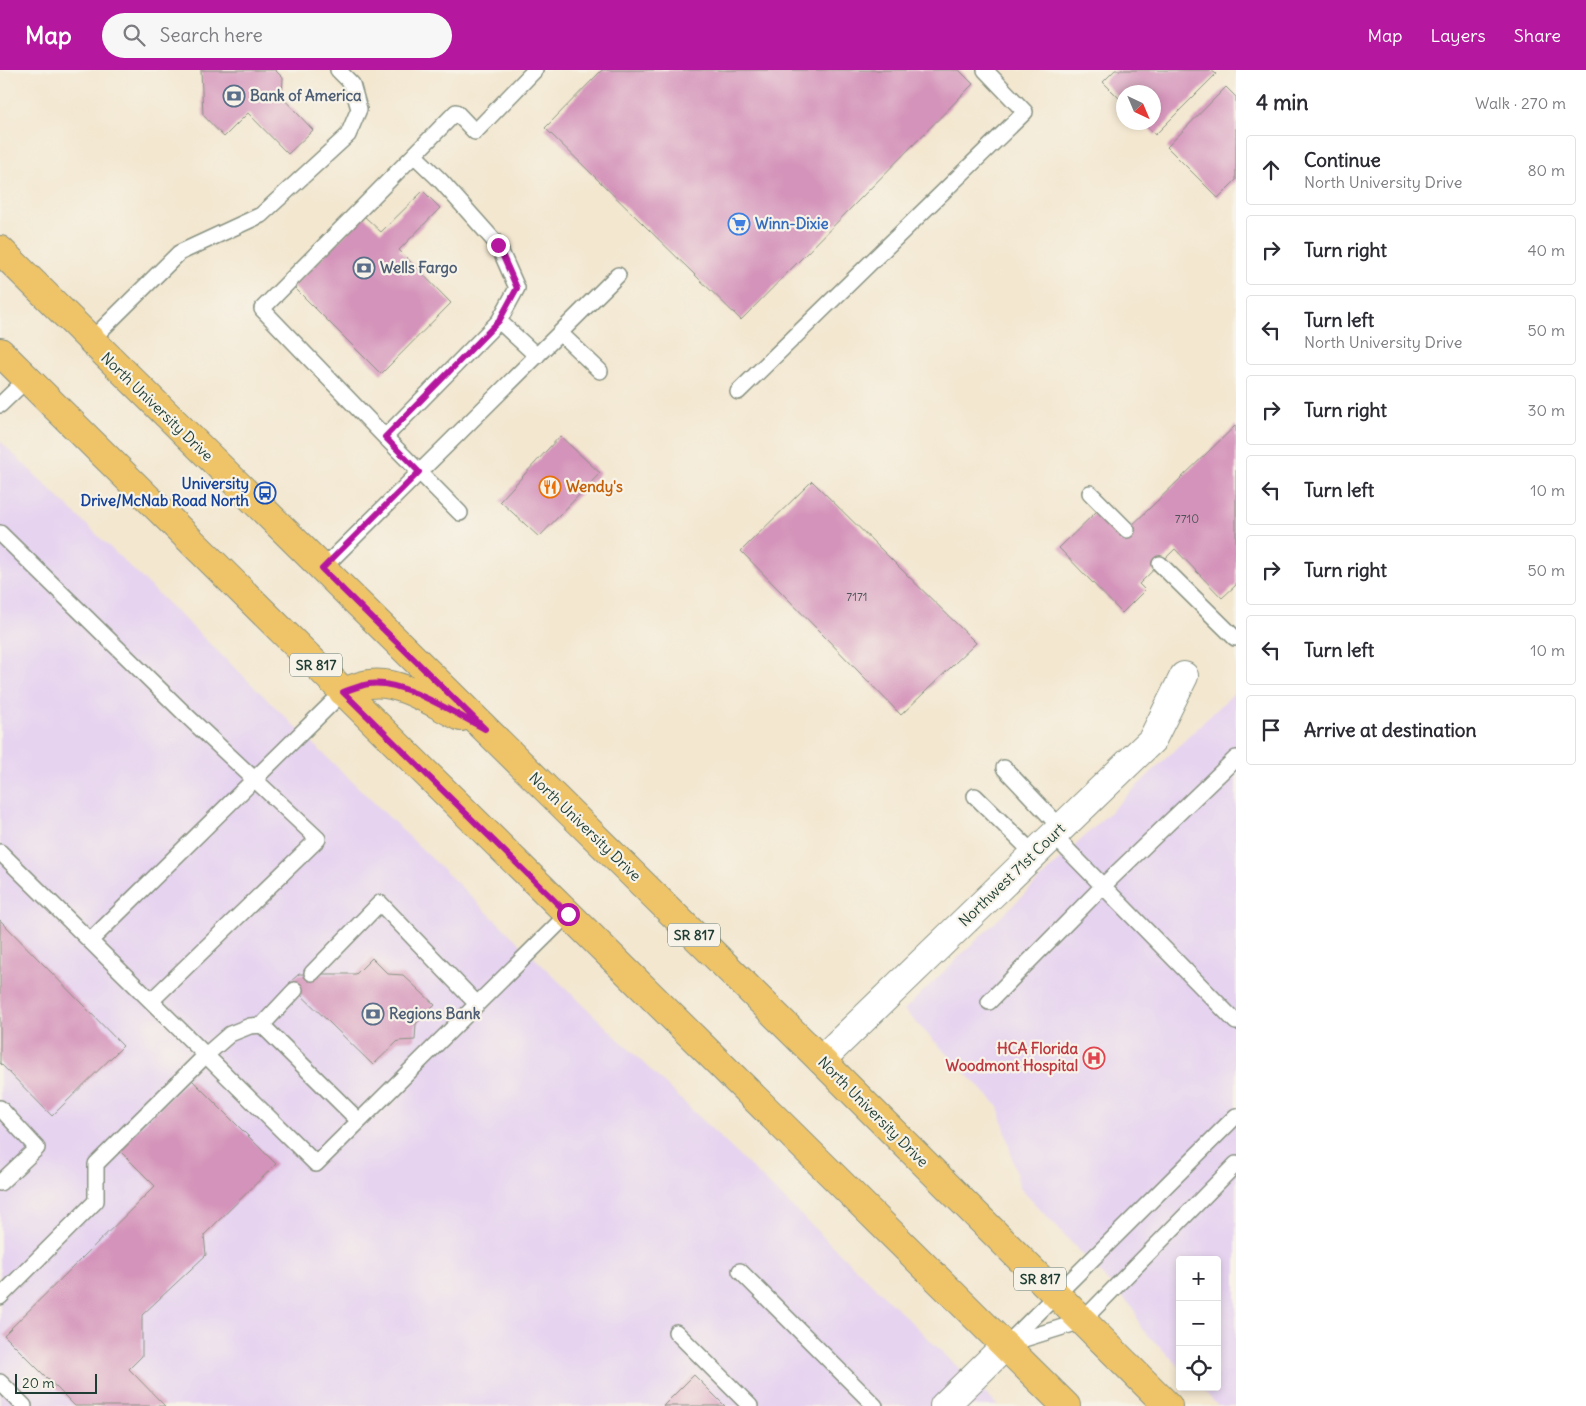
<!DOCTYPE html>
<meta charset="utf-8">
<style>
body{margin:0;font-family:Delius,sans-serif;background:#f7f7f7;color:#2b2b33}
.controls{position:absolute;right:15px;bottom:15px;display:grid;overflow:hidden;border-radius:5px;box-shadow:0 2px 8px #0003}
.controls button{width:45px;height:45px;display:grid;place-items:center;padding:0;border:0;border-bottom:1px solid #e1e1e2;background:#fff;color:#2b2b33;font:25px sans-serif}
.compass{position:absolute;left:1116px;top:15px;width:45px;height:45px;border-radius:50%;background:#fff;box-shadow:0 2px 8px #0003;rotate:136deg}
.scale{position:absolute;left:15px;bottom:12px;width:82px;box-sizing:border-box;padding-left:5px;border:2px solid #1f3d34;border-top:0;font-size:14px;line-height:18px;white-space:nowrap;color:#1f3d34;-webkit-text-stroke:4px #f7f3e8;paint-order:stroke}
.stop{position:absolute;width:15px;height:15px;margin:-11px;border:4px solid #b5179e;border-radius:50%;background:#fff}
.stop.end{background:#b5179e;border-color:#fff;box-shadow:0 1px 5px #0008}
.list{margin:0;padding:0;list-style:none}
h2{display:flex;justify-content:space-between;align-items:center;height:65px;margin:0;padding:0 20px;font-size:21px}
h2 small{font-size:16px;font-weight:400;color:#7c7c81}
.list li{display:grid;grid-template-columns:32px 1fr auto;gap:15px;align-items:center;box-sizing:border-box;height:70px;margin:0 10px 10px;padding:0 10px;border:1px solid #e1e1e2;border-radius:5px}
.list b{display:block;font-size:19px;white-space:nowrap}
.list p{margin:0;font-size:16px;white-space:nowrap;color:#7c7c81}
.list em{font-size:16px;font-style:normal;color:#7c7c81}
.icon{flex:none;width:28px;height:28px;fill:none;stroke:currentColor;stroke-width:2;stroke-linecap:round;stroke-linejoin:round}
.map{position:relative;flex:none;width:1236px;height:1336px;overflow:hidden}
header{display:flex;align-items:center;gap:30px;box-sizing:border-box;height:70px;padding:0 25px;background:#b5179e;color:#fff}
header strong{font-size:24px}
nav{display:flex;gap:28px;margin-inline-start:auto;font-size:18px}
.search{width:350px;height:45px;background:#f7f7f7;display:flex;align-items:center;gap:12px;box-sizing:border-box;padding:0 18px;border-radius:28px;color:#7c7c81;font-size:19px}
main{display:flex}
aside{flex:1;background:#fff}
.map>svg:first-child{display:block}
.built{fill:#e6d3f0}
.building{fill:#d493ba}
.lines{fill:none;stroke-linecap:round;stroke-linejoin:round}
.lane-casing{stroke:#899282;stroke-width:18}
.street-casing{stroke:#899282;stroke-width:30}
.primary-casing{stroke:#899282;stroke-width:30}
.lane{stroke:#fff;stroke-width:15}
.street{stroke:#fff;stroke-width:28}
.primary{stroke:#efc469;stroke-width:28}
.route{stroke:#b5179e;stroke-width:6}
.labels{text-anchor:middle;stroke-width:4.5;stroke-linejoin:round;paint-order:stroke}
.number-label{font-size:12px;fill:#4c5256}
.shield{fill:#f7f3e8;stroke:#60746a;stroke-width:1}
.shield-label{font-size:14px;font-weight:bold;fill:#1f3d34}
.service-label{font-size:15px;font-weight:bold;fill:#4e5e75;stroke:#f7f3e8;text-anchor:start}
.shop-label{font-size:15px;font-weight:bold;fill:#366cbe;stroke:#f7f3e8;text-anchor:start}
.street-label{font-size:15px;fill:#1f3d34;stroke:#f7f3e8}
.transit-label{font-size:15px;font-weight:bold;fill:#164399;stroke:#f7f3e8;text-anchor:end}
.food-label{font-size:15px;font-weight:bold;fill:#c56008;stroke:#f7f3e8;text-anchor:start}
.health-label{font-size:15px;font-weight:bold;fill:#be3a42;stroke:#f7f3e8;text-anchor:end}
</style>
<header>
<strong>Map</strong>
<div class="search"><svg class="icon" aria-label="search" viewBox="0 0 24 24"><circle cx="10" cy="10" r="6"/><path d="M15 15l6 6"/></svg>Search here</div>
<nav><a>Map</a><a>Layers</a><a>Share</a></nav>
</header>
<main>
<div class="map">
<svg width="1236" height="1336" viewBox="0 0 1236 1336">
<rect width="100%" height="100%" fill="#f7f3e8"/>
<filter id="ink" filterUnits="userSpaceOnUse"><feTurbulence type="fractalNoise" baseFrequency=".02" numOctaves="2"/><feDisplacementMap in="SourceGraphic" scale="10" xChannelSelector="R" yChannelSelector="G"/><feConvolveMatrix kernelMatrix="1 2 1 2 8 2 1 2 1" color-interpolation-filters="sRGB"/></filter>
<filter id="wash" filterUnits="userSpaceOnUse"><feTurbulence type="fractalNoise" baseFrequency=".0096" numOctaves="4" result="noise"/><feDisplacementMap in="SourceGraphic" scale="20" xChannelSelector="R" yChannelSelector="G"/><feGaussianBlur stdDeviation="1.12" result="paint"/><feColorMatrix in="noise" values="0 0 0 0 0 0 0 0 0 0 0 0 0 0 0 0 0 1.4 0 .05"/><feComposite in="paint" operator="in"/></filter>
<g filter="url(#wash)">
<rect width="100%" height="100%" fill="#f3e7d0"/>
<path class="built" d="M0,371l998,965h-998z
M1236,621v715h-18l-18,-19h17v-127h-37v107l-39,-39 -7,-19 -114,-121 -21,-81 -95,-97z"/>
<g id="blocks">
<path class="building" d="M201,0h74l8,8 -1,19 31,33 -25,24 -40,-41 -24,24 -21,-22z
M602,0h357l14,14 -232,236 -196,-192z
M1115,0h96l5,4 -61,61 -12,-13h11v-30h-30v11l-21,-21z
M1226,17l10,10v83l-18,18 -51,-51z
M423,121l17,17 -41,42 52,53 -70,71 -88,-88 71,-70 17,16z
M1236,355v160l-14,13 -47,-49 -36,35 6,6 -23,23 -63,-65 40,-39 24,25z
M560,366l40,37 -61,64 -39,-36z
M812,411l164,162 -75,72 -160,-164z
M0,850l123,126 -71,70 -52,-53z
M372,888l16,16 15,1 32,30 -19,19 -1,16 -17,1 -25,24 -84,-82 10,-9h57z
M190,1008l86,86 -72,71 2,20 -64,60v41l-13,13 36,37h-90l-71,-71 151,-149 -37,-37z
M694,1305l31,31h-62z"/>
</g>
</g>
<g filter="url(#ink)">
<use href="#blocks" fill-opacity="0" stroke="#899282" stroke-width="1"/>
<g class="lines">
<g class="lane-casing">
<path id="lane" d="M499,251l18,-33 -19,-43 -57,-64 -27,-26 42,-43 19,20 60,-62
M560,263l40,38
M90,271l89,-88 82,-38 87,-80 11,-26 -7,-25 -14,-14
M738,322l287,-280 -40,-42
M0,335l27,-26
M385,367l-123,-128 152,-154
M1090,423l37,37
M460,443l-75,-76 114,-116 38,35
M0,463l187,183 131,123 -167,162
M1160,494l75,74
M322,499l296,-294
M1004,698l57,60
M975,726l59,58
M1053,765l183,187
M0,782l316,312 252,-250
M90,871l253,-249
M312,903l68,-70 97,101
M295,920l-33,35 97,96
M989,932l114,-116 133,-128
M0,1038l37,40 -37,35
M740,1201l135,135
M0,1227l96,-96v-37l110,-109 24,-21 20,-8 12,-1
M676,1262l74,74
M1008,1274l74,-23 154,-157
M1005,1276l231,-230
M0,1312l24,24"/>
</g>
<g class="street-casing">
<path id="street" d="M821,990l331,-320 32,-64
M944,1336l61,-60"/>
</g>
<g class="primary-casing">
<path id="primary" d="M0,180l821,810 347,346
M0,282l1066,1054
M343,622c9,-3 18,-7 27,-8 31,-4 64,20 91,33"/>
</g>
<use href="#lane" class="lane"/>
<use href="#street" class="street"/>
<use href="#primary" class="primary"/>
</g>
</g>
<g class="lines" filter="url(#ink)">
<path class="route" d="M498,175l19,43 -18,33 -114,116 34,35 -97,97 163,160c-30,-15 -82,-50 -116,-45 -8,1 -17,5 -26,8l225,222"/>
</g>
<defs>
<g id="bank-ring" transform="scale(1.125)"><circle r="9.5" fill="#f7f3e8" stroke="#5c6f8a" stroke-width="1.5"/><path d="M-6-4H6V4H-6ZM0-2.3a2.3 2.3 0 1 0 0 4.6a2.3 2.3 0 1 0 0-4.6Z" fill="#5c6f8a"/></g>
<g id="supermarket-ring" transform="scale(1.125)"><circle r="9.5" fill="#f7f3e8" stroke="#3f7fe0" stroke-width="1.5"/><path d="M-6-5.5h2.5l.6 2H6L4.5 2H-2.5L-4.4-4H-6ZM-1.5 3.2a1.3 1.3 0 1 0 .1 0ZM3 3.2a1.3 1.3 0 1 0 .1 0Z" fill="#3f7fe0"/></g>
<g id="restaurant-ring" transform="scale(1.125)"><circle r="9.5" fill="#f7f3e8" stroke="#e8710a" stroke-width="1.5"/><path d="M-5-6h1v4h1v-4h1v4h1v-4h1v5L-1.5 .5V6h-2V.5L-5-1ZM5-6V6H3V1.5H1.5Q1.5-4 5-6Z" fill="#e8710a"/></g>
<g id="bus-ring" transform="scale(1.125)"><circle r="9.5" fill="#f7f3e8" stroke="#1a4fb4" stroke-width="1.5"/><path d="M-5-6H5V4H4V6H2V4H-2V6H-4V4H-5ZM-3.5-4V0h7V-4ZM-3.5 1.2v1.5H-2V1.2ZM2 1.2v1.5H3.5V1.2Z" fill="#1a4fb4"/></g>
<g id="hospital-ring" transform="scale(1.125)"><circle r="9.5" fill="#f7f3e8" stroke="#e0444e" stroke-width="1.5"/><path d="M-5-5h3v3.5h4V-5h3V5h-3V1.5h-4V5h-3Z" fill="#e0444e"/></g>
</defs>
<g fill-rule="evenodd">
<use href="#bank-ring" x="234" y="26"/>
<use href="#supermarket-ring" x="739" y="154"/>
<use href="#bank-ring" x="364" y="198"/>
<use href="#restaurant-ring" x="550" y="417"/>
<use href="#bus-ring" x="265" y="423"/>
<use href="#bank-ring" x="373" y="944"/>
<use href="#hospital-ring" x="1094" y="988"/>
</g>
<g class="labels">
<g class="number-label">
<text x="1187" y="453">7710</text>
<text x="857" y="531">7171</text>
</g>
<g class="shield">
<rect x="290" y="583.5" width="52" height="23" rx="4"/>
<rect x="668" y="853.5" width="52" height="23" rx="4"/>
<rect x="1014" y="1197.5" width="52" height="23" rx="4"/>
</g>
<g class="shield-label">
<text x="316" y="600">SR 817</text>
<text x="694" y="870">SR 817</text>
<text x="1040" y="1214">SR 817</text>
</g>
<g class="service-label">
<text x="250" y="31">Bank of America</text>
<text x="380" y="203">Wells Fargo</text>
<text x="389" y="949">Regions Bank</text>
</g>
<g class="shop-label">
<text x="755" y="159">Winn-Dixie</text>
</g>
<g class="street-label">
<text transform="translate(157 337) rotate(44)" y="5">North University Drive</text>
<text transform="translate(585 757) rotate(44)" y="5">North University Drive</text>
<text transform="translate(1012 805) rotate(-44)" y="5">Northwest 71st Court</text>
<text transform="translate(873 1042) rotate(45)" y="5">North University Drive</text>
</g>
<g class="transit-label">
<text x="249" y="419">University<tspan x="249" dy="17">Drive/McNab Road North</tspan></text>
</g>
<g class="food-label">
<text x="566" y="422">Wendy's</text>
</g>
<g class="health-label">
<text x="1078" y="984">HCA Florida<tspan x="1078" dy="17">Woodmont Hospital</tspan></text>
</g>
</g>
</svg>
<div class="controls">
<button>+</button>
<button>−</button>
<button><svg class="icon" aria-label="locate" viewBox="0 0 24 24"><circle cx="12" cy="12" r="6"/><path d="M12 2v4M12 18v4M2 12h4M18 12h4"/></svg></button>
</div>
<svg class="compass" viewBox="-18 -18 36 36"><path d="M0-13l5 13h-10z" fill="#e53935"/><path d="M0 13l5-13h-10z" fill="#7c7c81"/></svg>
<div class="scale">20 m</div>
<div class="stop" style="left:568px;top:844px"></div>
<div class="stop end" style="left:498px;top:175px"></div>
</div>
<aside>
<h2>4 min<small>Walk · 270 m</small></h2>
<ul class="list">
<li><svg class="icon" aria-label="ahead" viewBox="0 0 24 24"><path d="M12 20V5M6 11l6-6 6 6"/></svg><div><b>Continue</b><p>North University Drive</p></div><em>80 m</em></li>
<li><svg class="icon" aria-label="right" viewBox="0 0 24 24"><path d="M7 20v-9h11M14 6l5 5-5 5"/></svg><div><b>Turn right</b></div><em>40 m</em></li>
<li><svg class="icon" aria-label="left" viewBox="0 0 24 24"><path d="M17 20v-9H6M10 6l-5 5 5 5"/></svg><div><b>Turn left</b><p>North University Drive</p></div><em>50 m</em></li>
<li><svg class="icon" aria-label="right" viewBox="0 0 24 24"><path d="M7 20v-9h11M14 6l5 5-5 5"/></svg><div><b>Turn right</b></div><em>30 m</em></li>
<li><svg class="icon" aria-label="left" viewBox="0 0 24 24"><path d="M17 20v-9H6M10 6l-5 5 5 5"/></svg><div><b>Turn left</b></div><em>10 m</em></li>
<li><svg class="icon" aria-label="right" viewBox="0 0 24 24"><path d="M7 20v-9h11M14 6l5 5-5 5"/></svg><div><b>Turn right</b></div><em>50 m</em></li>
<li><svg class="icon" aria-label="left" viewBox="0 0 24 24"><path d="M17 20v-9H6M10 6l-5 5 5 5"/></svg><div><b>Turn left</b></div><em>10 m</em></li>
<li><svg class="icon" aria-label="arrive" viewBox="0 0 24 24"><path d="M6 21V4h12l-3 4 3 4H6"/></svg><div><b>Arrive at destination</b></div></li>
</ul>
</aside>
</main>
